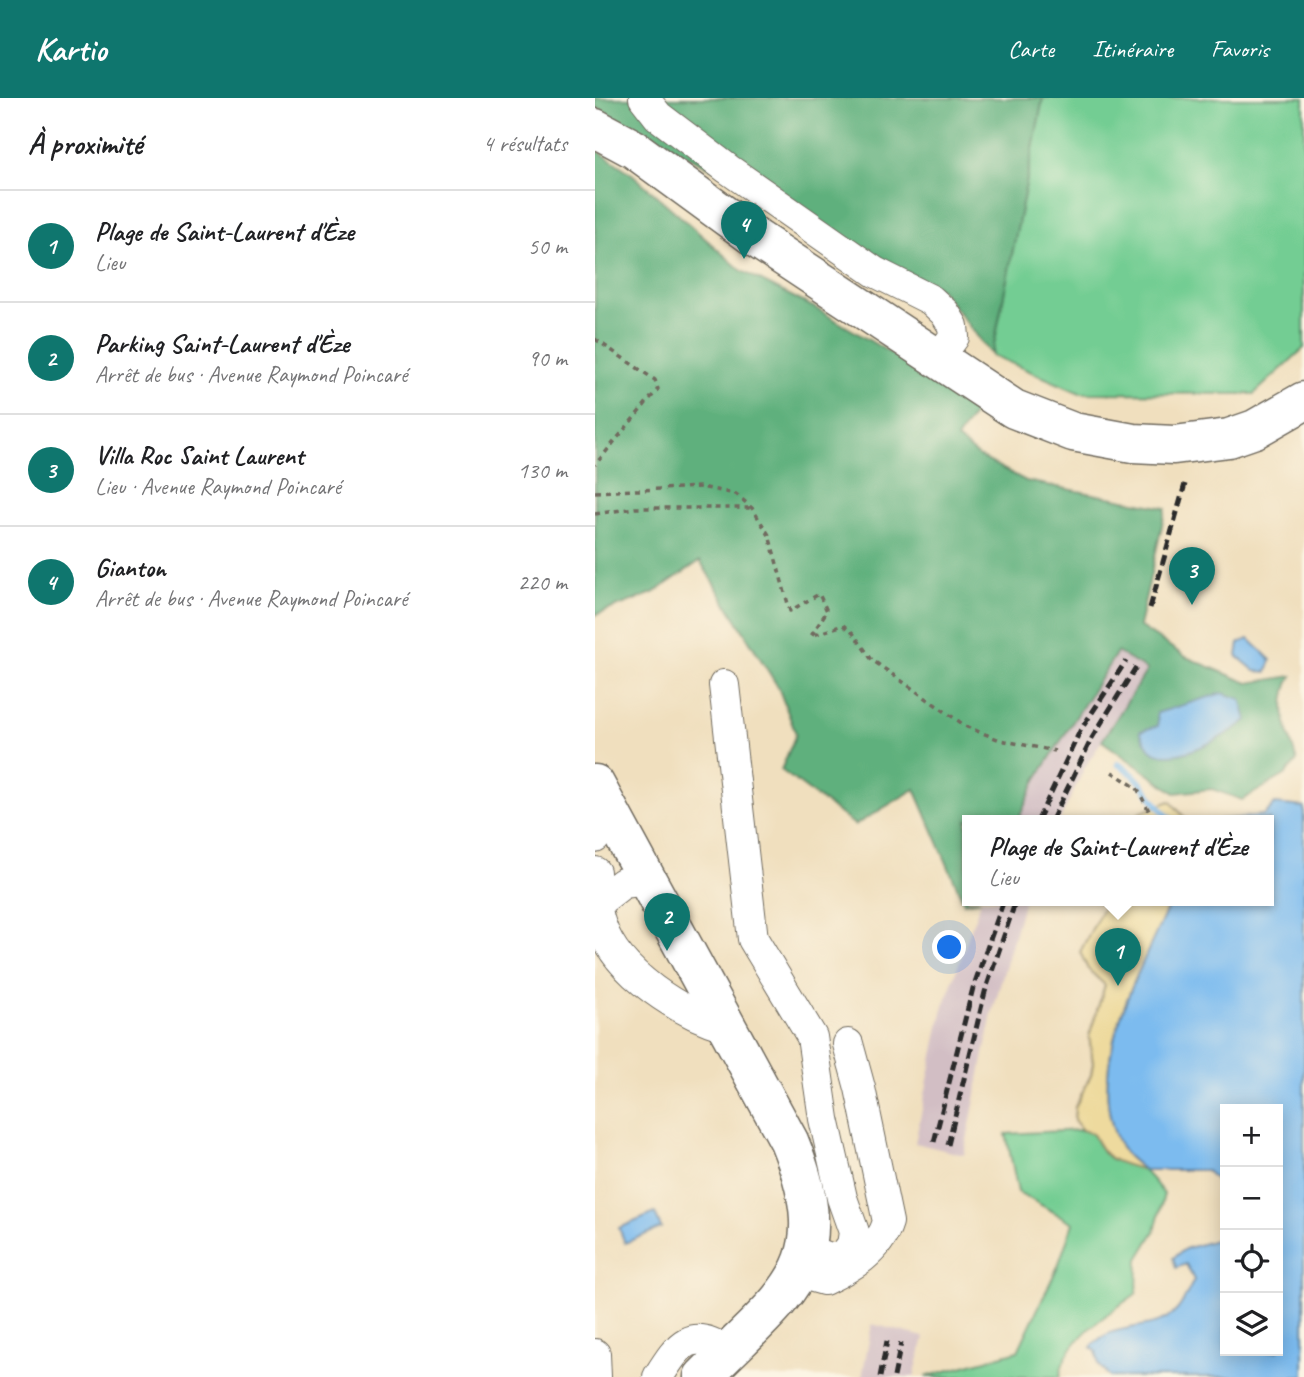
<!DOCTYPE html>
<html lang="fr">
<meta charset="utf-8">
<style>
body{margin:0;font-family:Caveat,sans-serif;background:#f2f2f2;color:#202124}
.controls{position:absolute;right:21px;bottom:21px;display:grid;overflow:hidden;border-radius:0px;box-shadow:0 4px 18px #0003}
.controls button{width:63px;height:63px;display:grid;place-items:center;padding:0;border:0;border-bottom:2px solid #e0e0e0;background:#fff;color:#202124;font:35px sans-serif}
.you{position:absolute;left:355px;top:850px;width:24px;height:24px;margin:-18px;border:5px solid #fff;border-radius:50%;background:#1a73e8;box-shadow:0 0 0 10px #1a73e833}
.badge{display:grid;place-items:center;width:46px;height:46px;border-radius:50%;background:#0f766e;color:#fff;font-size:23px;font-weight:700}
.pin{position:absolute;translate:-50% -58px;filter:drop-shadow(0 2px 4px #0008)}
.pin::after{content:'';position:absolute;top:37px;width:24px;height:21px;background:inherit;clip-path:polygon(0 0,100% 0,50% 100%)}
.popup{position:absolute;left:367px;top:717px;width:312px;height:91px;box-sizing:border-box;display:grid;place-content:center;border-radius:0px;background:#fff;filter:drop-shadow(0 2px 5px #0005);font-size:23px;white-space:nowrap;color:#757577}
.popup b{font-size:26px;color:#202124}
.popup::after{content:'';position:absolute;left:50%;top:100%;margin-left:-14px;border:14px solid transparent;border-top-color:#fff}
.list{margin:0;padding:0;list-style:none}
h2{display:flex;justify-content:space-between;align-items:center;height:91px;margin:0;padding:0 28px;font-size:30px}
h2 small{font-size:23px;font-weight:400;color:#757577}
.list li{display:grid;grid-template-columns:46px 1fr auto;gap:21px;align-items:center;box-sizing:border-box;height:112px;padding:0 28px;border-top:2px solid #e0e0e0}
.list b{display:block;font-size:26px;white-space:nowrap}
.list p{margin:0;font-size:23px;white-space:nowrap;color:#757577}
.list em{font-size:23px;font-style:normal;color:#757577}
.icon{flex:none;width:38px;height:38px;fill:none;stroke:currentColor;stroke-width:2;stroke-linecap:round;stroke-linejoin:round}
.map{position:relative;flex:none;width:709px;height:1279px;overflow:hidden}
header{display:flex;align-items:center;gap:42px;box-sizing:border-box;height:98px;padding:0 35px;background:#0f766e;color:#fff}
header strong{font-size:33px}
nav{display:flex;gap:38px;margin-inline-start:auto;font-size:24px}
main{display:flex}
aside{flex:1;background:#fff}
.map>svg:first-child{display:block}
.industrial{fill:#d2bec4}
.green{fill:#73cd93;stroke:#4f7c5f;stroke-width:2}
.forest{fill:#5eb07d;stroke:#446e54;stroke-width:2}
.sand{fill:#eeda9e;stroke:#8c8264;stroke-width:2}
.water{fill:#7bbbef;stroke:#53738d;stroke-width:2}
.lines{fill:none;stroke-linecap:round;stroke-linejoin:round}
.stream{stroke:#7bbbef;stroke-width:6}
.minor-casing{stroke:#706a5e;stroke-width:32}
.major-casing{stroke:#706a5e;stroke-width:41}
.path{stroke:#706a5e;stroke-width:3.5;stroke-dasharray:5 5;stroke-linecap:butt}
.minor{stroke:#fff;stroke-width:30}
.major{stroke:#fff;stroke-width:38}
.rail{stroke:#2b2b2b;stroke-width:5;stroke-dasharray:10 5;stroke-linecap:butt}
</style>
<header>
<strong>Kartio</strong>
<nav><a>Carte</a><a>Itinéraire</a><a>Favoris</a></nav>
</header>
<main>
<aside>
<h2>À proximité<small>4 résultats</small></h2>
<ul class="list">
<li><span class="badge">1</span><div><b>Plage de Saint-Laurent d'Èze</b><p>Lieu</p></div><em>50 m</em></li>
<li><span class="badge">2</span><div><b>Parking Saint-Laurent d'Èze</b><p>Arrêt de bus · Avenue Raymond Poincaré</p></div><em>90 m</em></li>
<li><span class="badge">3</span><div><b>Villa Roc Saint Laurent</b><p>Lieu · Avenue Raymond Poincaré</p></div><em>130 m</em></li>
<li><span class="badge">4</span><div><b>Gianton</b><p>Arrêt de bus · Avenue Raymond Poincaré</p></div><em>220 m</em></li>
</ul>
</aside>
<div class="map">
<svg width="709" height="1279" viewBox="0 0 709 1279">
<rect width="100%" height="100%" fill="#fcf5e5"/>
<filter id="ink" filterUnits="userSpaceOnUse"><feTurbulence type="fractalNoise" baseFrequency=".0143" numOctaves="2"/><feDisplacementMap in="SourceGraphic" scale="14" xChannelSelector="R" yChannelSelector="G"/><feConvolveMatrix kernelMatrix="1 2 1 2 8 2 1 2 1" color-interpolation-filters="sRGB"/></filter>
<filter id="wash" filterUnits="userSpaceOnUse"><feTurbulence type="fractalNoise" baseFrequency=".00686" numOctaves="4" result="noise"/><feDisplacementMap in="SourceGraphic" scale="28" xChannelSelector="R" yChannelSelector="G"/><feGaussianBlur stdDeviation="1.57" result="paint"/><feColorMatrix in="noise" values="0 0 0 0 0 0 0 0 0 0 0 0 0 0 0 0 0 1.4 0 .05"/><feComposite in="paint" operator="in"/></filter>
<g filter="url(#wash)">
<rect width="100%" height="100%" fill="#f0dfbe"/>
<path class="industrial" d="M522,554l30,18 -62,97 -25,53h-42l18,-40z
M386,802h43l-32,114 -28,141 -49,-12 27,-131z
M277,1226l52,13 -10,40h-52z"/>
<path class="green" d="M448,0h261v250l-50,46 -174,-1 -88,-38z
M487,1032l11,4c19,42 30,19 52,38 7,6 13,15 19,22l-9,37 -17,28 -1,34c-27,20 -74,47 -77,84h-135l93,-26 40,-85 15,-43 -55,-31 -12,-58z"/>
<path class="forest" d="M0,0h448l-51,257 -51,-65 -346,-183z
M0,51l36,24 111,98 73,37 164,98 -22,33 23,18 46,24 140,27 -27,118 47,31 62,26 44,-7c-16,29 -4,55 5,85l-12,14 -43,25 -30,-11 -37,4 -73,-52 45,-71 -30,-18 -81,128 -18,40h-51v80h14l-17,3 -49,-114 -60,36 -74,-55 15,-36 -18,-47 -78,-126 -47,32 -58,22z"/>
<path class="sand" d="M575,703l17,19h-49l1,-7z
M512,802h64c-30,71 -91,170 -50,247 4,9 15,16 23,23 -28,-8 -38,-8 -51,-36l-11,-4 -8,-10 1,-13 16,-32 2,-12 -4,-27 16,-51 -17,-16 -8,-17z"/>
<path class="water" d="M654,541l22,21 -4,12 -12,-1 -18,-15 2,-13z
M627,595l19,6 6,21c-18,15 -73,47 -96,30 -5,-4 -8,-13 -11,-19l18,-5 -1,-13z
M680,706l29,3v570h-194l-11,-12 -3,-14 -5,-4c22,-28 65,-13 86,-37 7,-8 12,-21 17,-30l-8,-16 -10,4 -3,-10 12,-9 40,-12v114h53v-242h-53v73l-8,-1 -11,-11h-62c-8,-7 -19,-14 -23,-23 -41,-76 20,-177 50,-247h98v-80h-51l46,-5z
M60,1115l6,15 -36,15 -6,-15z"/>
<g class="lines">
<path class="stream" d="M523,666c28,15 31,37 54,56"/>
</g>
</g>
<g filter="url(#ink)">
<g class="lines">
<g class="minor-casing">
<path id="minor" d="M49,0l14,18 70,53 147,103 56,28 14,13 8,13 1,11 -17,23
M129,587l29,254 59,98 12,82 18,79 12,34 -2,13 -8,10 -11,4 -25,-9
M0,740l3,-26 7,-9
M0,774c0,17 0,36 6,53 16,49 81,89 127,102
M2,805l26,-20 24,-3
M204,1175l25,7c27,-13 55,-28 64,-58l-28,-134 -12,-44
M0,1256l1,23
M63,1279c21,-33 32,-51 70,-25"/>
</g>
<g class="major-casing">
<path id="major" d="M0,30l39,21 123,90 257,170 59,23 60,11 41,2 55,-7 26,-9 49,-28
M0,686l194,357c52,128 -4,151 -86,236"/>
</g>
<path class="path" d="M0,241l60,41 3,9 -63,76
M0,394l106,-5 35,7 16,14 17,27 21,76 29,-17 8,17 -16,25 32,-11 10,8 19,27 95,67 33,13 55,11
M0,416l40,-6h117
M517,674l25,16 12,23"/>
<use href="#minor" class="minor"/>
<use href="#major" class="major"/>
<path class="rail" d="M555,510l35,-124
M443,722l42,-89 46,-70
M457,722l40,-82 44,-71
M339,1044l39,-154 31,-88
M353,1047l37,-153 31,-92
M285,1279l7,-36
M299,1279l7,-34"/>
</g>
</g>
</svg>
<div class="controls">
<button>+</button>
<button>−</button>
<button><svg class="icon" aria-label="locate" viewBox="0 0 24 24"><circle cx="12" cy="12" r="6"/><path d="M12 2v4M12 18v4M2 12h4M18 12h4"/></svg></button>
<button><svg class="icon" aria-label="layers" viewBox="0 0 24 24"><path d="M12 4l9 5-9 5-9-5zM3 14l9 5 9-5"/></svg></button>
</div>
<div class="you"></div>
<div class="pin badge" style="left:523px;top:888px">1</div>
<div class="popup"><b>Plage de Saint-Laurent d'Èze</b>Lieu</div>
<div class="pin badge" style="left:72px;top:853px">2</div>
<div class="pin badge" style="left:597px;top:507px">3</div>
<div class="pin badge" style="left:149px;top:161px">4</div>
</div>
</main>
